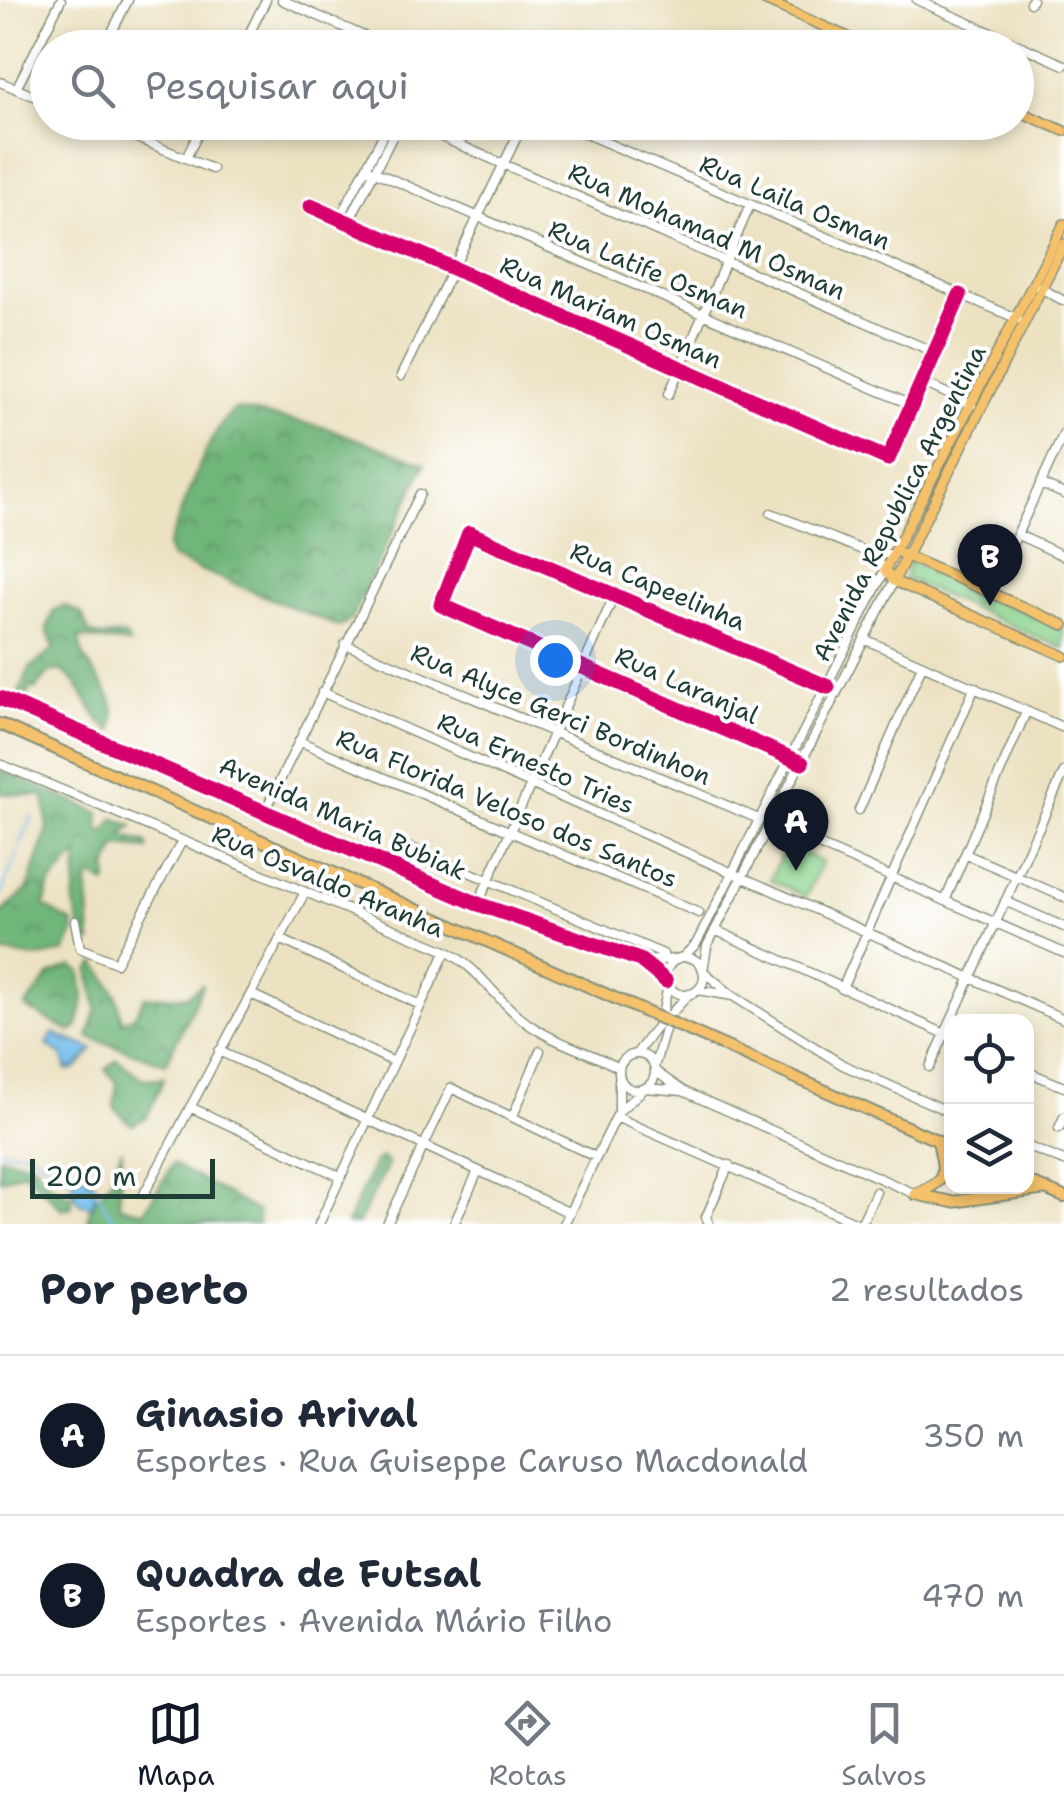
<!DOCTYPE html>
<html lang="pt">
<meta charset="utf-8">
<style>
body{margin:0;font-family:"Shantell Sans",sans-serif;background:#f6f6f7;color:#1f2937}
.controls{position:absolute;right:30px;bottom:30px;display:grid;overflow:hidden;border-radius:20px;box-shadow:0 5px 15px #0003}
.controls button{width:90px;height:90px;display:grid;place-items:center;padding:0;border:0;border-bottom:2px solid #e0e1e3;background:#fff;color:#1f2937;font:50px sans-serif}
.scale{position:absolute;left:30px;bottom:25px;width:185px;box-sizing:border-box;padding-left:10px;border:5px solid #1f3d34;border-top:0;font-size:28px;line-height:35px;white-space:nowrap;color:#1f3d34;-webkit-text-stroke:8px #fff;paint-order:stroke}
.you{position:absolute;left:555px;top:660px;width:35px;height:35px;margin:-25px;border:8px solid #fff;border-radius:50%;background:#1a73e8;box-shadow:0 0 0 15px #1a73e833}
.badge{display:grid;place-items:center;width:65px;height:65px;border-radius:50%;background:#111827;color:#fff;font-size:32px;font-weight:700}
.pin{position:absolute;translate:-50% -82px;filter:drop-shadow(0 2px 5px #0008)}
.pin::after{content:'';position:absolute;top:52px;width:35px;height:30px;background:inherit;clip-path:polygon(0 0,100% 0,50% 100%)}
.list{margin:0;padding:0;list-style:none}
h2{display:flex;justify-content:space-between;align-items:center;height:130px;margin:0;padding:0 40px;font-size:42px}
h2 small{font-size:32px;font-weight:400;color:#747a83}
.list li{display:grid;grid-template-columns:65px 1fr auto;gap:30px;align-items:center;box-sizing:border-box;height:160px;padding:0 40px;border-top:2px solid #e0e1e3}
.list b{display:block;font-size:38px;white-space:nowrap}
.list p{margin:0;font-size:32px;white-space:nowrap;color:#747a83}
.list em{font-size:32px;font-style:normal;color:#747a83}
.icon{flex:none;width:55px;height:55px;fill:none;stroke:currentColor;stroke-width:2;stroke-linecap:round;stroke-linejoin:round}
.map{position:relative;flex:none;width:1064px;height:1224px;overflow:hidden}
.search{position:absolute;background:#fff;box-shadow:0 5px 15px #0003;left:30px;right:30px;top:30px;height:110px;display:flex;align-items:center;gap:25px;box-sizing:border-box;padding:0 35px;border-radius:55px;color:#747a83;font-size:38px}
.sheet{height:450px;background:#fff}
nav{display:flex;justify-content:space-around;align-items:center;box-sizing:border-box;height:140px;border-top:2px solid #e0e1e3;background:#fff;font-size:28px;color:#747a83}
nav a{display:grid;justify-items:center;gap:5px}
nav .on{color:#111827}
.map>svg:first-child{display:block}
.green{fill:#8bd38e;stroke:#558861;stroke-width:2.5}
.forest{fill:url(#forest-crowns);stroke:#487956;stroke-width:2.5}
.park{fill:url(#park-crowns);stroke:#558861;stroke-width:2.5}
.water{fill:url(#water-waves);stroke:#4a7e90;stroke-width:2.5}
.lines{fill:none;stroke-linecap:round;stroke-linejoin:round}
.stream{stroke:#74beed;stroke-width:2.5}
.minor-casing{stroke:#86907b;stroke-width:11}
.major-casing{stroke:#86907b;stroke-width:12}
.highway-casing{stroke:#86907b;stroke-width:14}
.minor{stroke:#fff;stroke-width:8}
.major{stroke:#f5c16b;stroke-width:9}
.highway{stroke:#f5c16b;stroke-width:10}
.highway-bridge-casing{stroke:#86907b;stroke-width:14;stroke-linecap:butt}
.highway-bridge{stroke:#f5c16b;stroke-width:10}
.cycleway-casing{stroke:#fff;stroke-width:21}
.cycleway{stroke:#d6006c;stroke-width:15}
.labels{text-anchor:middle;stroke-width:8;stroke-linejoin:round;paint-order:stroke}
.street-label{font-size:25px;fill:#1f3d34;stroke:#fff}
</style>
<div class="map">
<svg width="1064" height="1224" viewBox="0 0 1064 1224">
<defs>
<pattern id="forest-crowns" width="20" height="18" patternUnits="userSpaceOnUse" patternTransform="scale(2.5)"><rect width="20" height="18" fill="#70b579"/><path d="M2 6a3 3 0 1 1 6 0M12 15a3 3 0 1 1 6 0" fill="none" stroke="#5b9464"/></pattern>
<pattern id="park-crowns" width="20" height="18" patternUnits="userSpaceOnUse" patternTransform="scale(2.5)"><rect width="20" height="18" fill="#8bd38e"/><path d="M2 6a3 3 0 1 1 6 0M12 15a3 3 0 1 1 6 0" fill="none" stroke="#71ac75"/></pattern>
<pattern id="water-waves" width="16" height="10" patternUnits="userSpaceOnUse" patternTransform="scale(2.5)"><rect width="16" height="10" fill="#74beed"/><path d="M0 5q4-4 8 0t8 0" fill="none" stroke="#5f9cc1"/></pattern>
</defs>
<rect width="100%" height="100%" fill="#fff"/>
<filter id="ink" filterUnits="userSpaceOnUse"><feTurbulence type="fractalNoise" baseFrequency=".01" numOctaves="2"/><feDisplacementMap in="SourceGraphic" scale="20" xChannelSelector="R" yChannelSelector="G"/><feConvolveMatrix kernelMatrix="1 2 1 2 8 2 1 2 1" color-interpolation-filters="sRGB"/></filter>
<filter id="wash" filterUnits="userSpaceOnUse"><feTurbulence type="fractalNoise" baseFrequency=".0048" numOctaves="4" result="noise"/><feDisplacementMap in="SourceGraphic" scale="40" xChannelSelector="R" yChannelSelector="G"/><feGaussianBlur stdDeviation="2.25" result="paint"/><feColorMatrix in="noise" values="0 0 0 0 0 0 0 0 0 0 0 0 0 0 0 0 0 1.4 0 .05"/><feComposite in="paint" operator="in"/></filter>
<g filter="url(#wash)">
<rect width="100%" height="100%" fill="#ece2c2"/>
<path class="green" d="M786,845l36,17 -16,35 -36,-17z"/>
<path class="forest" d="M236,409l91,19 98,36 -74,156 -11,7 -169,-69 -4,-11c15,-33 41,-121 69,-138z
M64,606l18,8 7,19 12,4 24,-2 4,9 -50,-6c1,34 46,53 33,93 -26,-15 -27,-49 -52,-61l-10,2 -15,18 -5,-5 -2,10 -10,-1 12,-26 24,-19 -7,-20 7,-19z
M0,770l100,43 -1,15 5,6 10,-16 19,8 -11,10 25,7 1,6 -31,-3 -10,24 1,10 -3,4 -12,-8 -5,5 3,61h-6l-11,-38 4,-50 -28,31 -6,21 29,17 1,10 -9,19 -31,6 -34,-6v-38l28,-25 20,-61 -4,-32 -44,-3z
M96,962l20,32 6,28 13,-7 10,-18 42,-1 16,-12 -37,80 -78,-27 9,-29 -8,-37z
M72,966l9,6 3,27 -6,28 -7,5 -46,-25 26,-33z
M117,1059l26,20 21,-1 -17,39 -15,8 -18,-17 3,-26 -11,-12z
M122,1149l-3,57 25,6 29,-48 85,48v12h-170l2,-18 21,-26z
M0,1157l32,6 20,23 19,10 1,11 -10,2 -38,-38 -24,9z
M382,1157l6,8 -31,59h-10l27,-61z"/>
<path class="park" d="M910,561l154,69v19l-160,-71z"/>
<path class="water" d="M53,1033l40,16 -18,21h-8l-5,-15 -15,-10z
M80,1171l16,13 -3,22 -12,-2c-11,-8 -11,-25 -1,-33z"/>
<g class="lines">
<path class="stream" d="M0,896l32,-80
M0,1151h25l48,27
M94,1187l22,37"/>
</g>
</g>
<g filter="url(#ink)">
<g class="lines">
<g class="minor-casing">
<path id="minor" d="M282,0l109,48
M917,0l147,65
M1030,3l2,-3
M104,48l24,-48
M242,48l24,-48
M0,82l48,20
M16,89l45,-89
M98,122l114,47
M407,122l529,231
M558,122l460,197
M186,158l18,-36
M366,168l548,238
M311,206l577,253 72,-164
M339,219l51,-97
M348,223l52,-101
M1037,286l27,15
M401,376l123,-254
M924,383l48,22
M669,394l81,-189
M1041,484l23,10
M771,513l101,41h22
M1018,535l46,21
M894,581l-187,365 -4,25 30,25 110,69 109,48
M990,593l74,-160
M864,639l200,89
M345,644l416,176
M322,692l742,327
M0,698l478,206 162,56 26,21
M299,741l400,172
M802,763l-361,-158 28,-72 359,154
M0,764l446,187c37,20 49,49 81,72 27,20 63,29 92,45
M859,810l63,-144
M265,811l155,-317
M771,824l293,129
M412,848l251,106
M965,854l99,43
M945,901l81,-189
M1005,901l59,26
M478,904l137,-310
M75,921l5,27 36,15 66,-122
M715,930l237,107
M280,939l140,66
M684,956l12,-12 16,-31 173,-343 -13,-16
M666 976a19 19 0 1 1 38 0a19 19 0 1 1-38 0Z
M644,961l31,-2
M842,989l133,-302
M698,990l35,6
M251,994l143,68
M219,1051l351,162
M637,1053l24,-32 7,-36
M619 1072a18 18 0 1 1 36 0a18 18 0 1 1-36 0Z
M655,1064l14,-48 20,-22
M930,1067l134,-295
M655,1071l28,20 232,103
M1026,1071l38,16
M190,1107l151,70
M619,1111v-31
M513,1116l27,-65
M616,1117l243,107
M1059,1128l5,-11
M1026,1146l38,15
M144,1194l160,-300
M319,1224l127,-273
M387,1224l64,-136 145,69
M454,1224l24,-53
M564,1224l55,-113 26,-23 38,3
M709,1224l-3,-7 23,-52
M861,1224l15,-32"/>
</g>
<g class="major-casing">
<path id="major" d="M764,0l109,48
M1016,110l48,21
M1064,224l-179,346 9,11 170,75
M902,554l162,71
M894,581l170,-337"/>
</g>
<g class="highway-casing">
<path id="highway" d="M0,724l648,289
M679,1026l273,121
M1026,1181l38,16
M915,1194l37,8 94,-13
M915,1194c34,-14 30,-19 23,-53"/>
</g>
<use href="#minor" class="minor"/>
<use href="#major" class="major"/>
<use href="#highway" class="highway"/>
<g class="highway-bridge-casing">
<path id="highway-bridge" d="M648,1013l31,13"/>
</g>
<use href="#highway-bridge" class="highway-bridge"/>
<g class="cycleway-casing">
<path id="cycleway" d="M311,206l577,253 72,-164
M0,698l478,206 162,56 26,21
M802,763l-361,-158 28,-72 359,154"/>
</g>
<use href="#cycleway" class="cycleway"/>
</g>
</g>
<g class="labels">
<g class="street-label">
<text transform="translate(795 202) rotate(23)" y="9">Rua Laila Osman</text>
<text transform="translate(707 231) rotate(24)" y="9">Rua Mohamad M Osman</text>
<text transform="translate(648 269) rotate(23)" y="9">Rua Latife Osman</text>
<text transform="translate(611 312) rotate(24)" y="9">Rua Mariam Osman</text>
<text transform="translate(899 503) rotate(-63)" y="9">Avenida Republica Argentina</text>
<text transform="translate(658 586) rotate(23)" y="9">Rua Capeelinha</text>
<text transform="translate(687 685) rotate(24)" y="9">Rua Laranjal</text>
<text transform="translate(561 714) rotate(23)" y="9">Rua Alyce Gerci Bordinhon</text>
<text transform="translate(536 763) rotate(24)" y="9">Rua Ernesto Tries</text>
<text transform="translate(507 808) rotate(23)" y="9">Rua Florida Veloso dos Santos</text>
<text transform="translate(343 818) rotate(24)" y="9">Avenida Maria Bubiak</text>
<text transform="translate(328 881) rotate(23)" y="9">Rua Osvaldo Aranha</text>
</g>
</g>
</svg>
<div class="controls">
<button><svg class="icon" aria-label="locate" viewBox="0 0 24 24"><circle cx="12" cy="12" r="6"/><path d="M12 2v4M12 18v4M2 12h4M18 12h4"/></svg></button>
<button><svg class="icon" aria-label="layers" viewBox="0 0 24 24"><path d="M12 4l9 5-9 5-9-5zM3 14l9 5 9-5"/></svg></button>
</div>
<div class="scale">200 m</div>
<div class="you"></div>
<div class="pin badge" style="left:796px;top:871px">A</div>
<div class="pin badge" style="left:990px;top:606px">B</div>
<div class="search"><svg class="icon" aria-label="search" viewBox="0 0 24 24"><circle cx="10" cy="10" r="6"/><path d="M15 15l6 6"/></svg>Pesquisar aqui</div>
</div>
<section class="sheet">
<h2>Por perto<small>2 resultados</small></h2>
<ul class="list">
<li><span class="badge">A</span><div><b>Ginasio Arival</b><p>Esportes · Rua Guiseppe Caruso Macdonald</p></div><em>350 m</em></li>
<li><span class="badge">B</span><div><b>Quadra de Futsal</b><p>Esportes · Avenida Mário Filho</p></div><em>470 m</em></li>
</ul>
</section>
<nav>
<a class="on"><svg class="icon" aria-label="map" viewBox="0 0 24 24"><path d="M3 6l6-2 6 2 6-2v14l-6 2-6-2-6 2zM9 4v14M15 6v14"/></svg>Mapa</a>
<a><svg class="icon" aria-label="directions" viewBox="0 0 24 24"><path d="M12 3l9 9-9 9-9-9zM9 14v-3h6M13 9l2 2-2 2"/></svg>Rotas</a>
<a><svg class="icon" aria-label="saved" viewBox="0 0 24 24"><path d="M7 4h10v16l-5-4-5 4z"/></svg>Salvos</a>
</nav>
